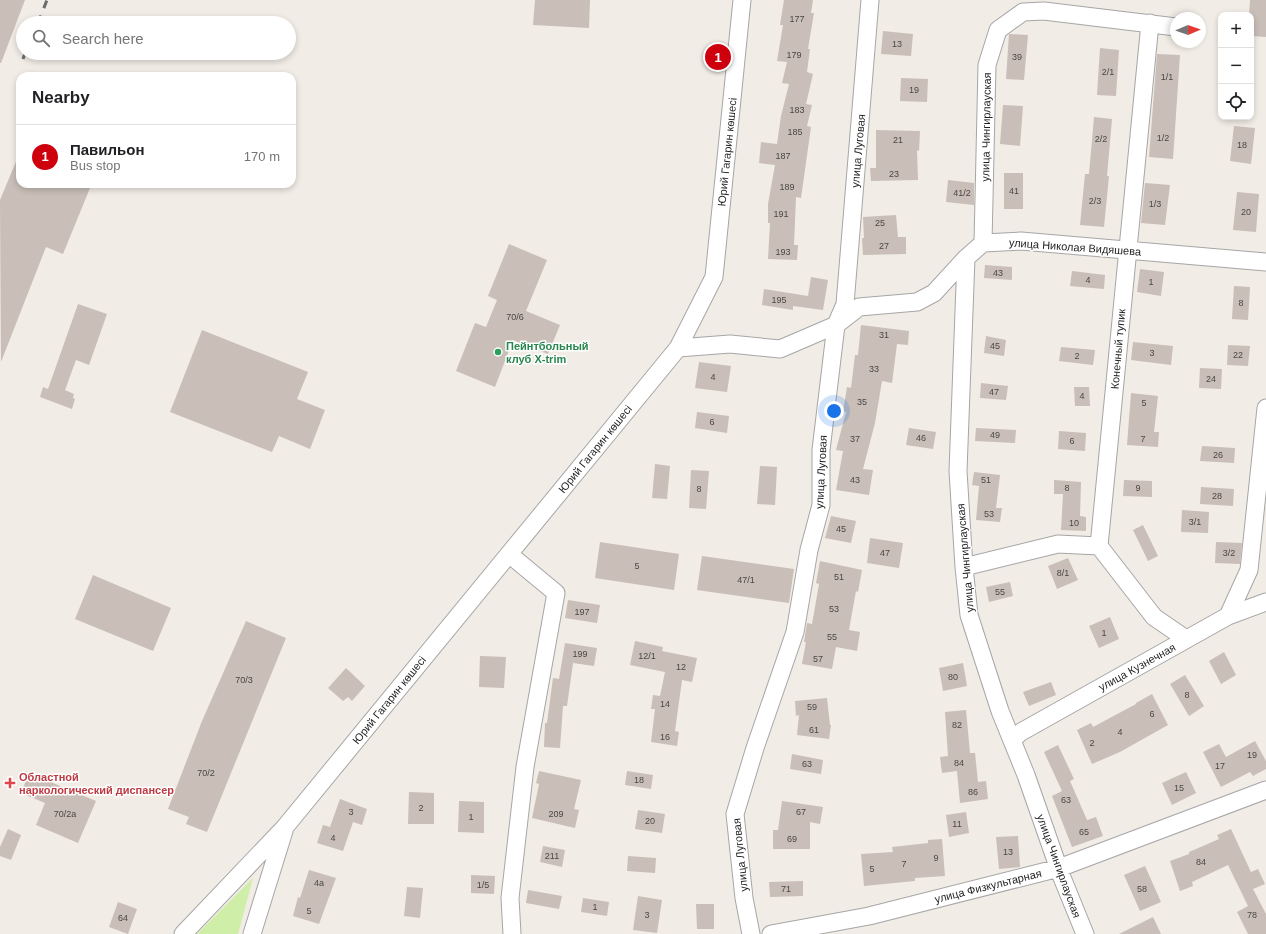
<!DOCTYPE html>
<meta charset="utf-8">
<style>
body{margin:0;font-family:Arial,sans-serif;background:#f2f2f2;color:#202124}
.controls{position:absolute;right:12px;top:12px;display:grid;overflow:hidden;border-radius:8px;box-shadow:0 2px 6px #0003}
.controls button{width:36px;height:36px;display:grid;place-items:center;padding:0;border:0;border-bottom:1px solid #e0e0e0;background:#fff;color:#202124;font:20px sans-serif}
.compass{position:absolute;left:1170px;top:12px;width:36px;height:36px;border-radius:50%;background:#fff;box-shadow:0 2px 6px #0003;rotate:88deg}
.you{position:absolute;left:834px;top:411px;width:14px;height:14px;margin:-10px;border:3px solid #fff;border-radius:50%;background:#1a73e8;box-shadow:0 0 0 6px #1a73e833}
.badge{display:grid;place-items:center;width:26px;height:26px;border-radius:50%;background:#cf000d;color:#fff;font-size:13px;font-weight:700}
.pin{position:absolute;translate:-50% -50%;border:2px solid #fff;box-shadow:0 1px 4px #0006}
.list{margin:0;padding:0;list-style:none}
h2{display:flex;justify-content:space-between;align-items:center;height:52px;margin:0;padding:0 16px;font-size:17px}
h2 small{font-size:13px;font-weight:400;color:#757577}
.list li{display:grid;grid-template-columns:26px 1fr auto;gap:12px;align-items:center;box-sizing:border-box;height:64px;padding:0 16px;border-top:1px solid #e0e0e0}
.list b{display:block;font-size:15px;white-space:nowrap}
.list p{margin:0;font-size:13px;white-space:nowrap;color:#757577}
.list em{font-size:13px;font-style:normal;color:#757577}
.icon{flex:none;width:22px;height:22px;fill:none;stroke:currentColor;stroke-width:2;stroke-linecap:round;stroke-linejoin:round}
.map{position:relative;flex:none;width:1266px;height:934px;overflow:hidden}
.search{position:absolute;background:#fff;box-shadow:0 2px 6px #0003;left:16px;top:16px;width:280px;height:44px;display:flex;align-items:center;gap:10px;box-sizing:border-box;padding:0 14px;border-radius:22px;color:#757577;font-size:15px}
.panel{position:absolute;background:#fff;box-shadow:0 2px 6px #0003;left:16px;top:72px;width:280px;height:116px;border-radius:12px}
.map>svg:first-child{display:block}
.grass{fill:#cfeea7}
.building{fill:#c9beb8}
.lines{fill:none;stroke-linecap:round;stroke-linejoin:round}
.minor-casing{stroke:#a6a6a6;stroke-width:19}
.minor{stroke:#fff;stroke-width:17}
.rail{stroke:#6d6d6d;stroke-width:3;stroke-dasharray:8 8;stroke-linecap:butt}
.leisure-dot{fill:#2e9e5b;stroke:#fff;stroke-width:1.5}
.health-dot{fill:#e0444e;stroke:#fff;stroke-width:1.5}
.labels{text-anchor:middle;stroke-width:3;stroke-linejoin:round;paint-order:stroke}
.number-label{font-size:9px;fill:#4a4745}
.street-label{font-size:11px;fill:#1f1f1f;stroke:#fff}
.leisure-label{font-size:11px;font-weight:bold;fill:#27864d;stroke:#fff;text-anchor:start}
.health-label{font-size:11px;font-weight:bold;fill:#be3a42;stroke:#fff;text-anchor:start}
</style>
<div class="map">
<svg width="1266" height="934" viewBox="0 0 1266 934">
<rect width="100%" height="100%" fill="#f1ece5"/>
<path class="grass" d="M253,878l-15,56h-41z"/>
<path class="building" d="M0,0h25l-24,63h-1z
M535,0h55l-1,28 -56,-3z
M784,0h29l-2,13h3l-6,36h2l-3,23 6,2 -7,30 6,1 -5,21 4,1 -10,71 -5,-1 -2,48h4l-1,15 -29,-1 2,-36h-2v-19l7,-39 -16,-2 2,-21 16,2 4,-28 8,-32 -7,-1 5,-21 -10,-1 6,-36h-3z
M1250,0h16v37l-15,-1v-21h-2z
M883,31l30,3 -2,22 -30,-2z
M1009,34l19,1 -4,45 -18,-1z
M1100,48l19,2 -3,46 -19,-1z
M1157,54l23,1 -7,104 -24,-2z
M901,78l27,1 -1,23 -27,-1z
M1003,105l20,1 -3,40 -20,-2z
M1094,117l18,2 -5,57h2l-5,51 -24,-2 5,-51h4z
M1234,126l21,2 -4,36 -21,-3z
M876,130l44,1 -1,20 -2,-1 1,30 -47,1 -1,-13h6z
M20,152v32h61l9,4 -27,66 -17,-7 -45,115 -1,-162z
M1004,173h19v36h-19z
M948,180l26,3v22l-28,-3z
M1145,183l25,2 -5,40 -24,-2z
M1237,192l22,2 -3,38 -23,-2z
M896,215l2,22h8v17l-43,1 -1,-17h2l-1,-21z
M509,244l38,16 -21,51 34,14 -12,29 -35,-14 -18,47 -39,-16 19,-48 11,4 11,-27 -9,-4z
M985,265l27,2v13l-28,-2z
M1140,269l24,3 -3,24 -24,-4z
M1072,271l33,4 -1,14 -34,-3z
M811,277l17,3 -5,30 -30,-4v4l-31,-5 2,-16 44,7z
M1234,286l16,1 -2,33 -16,-1z
M78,304l29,10 -18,51 -13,-5 -11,30 9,4 -1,4 2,1 -3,10 -32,-12 3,-10 5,2z
M861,325l48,6 -1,14 -11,-1 -5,39 -10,-2 -7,42 -12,46 10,1 -4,25 -33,-5 7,-39 -7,-1 10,-38h-3l4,-25 4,1 4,-33h3z
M202,330l106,42 -11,27 28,11 -15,39 -31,-13 -7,16 -102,-40z
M986,336l20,4 -2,16 -20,-3z
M1133,342l40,4 -2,19 -40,-5z
M1228,345l22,1 -2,20 -21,-1z
M1061,347l34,3 -2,15 -34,-4z
M699,362l32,4 -4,26 -32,-4z
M1200,368l22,1 -1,20 -22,-1z
M981,383l27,3 -2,14 -26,-2z
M1074,387h15l1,19h-15z
M1131,393l27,3 -4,36h5l-1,15 -31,-2z
M697,412l32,4 -2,17 -32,-5z
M909,428l27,4 -3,17 -27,-4z
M976,428l40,2 -1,13 -40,-2z
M1059,431l27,2 -1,18 -27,-2z
M1202,446l33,2 -1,15 -34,-2z
M655,464l15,2 -3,33 -15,-1z
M760,466l17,1 -2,38 -18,-1z
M691,470l18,1 -3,38 -17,-1z
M974,472l26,3 -4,33h6l-2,14 -24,-2 3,-34 -7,-1z
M1054,480l27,2 -1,34 6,1v14l-25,-1 2,-36h-9z
M1124,480l28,1v16l-29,-1z
M1201,487l33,2 -1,17 -33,-2z
M1182,510l27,2 -1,21 -27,-1z
M831,516l25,5 -5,22 -26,-5z
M1143,525l15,31 -10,5 -15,-31z
M870,538l33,5 -4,25 -32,-5z
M600,542l79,12 -5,36 -79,-12z
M1216,542l26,1 -2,21 -25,-1z
M702,556l92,13 -5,34 -92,-13z
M1068,558l10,22 -21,9 -9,-23z
M820,561l42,9 -4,22 -2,-1 -7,39 11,2 -3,19 -21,-4 -4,22 -30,-5 4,-22h-2l3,-19 5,1 7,-40 -3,-1z
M93,575l78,33 -18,43 -78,-32z
M1010,582l3,14 -24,6 -3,-15z
M568,600l32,5 -3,18 -32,-5z
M1110,617l9,22 -20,9 -10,-22z
M246,621l40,17 -79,194 -21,-8 3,-7 -21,-8 34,-88z
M635,641l28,6 -1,4 35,7 -5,24 -10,-2 -7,51 4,1 -2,14 -26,-4 4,-33h-4l2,-14 7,1 5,-24 -35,-7z
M565,643l32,5 -3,18 -21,-3 -6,43h-4l-3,42 -16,-1 1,-24h2l6,-45 6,1z
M1224,652l12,23 -15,9 -12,-23z
M480,656l26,1 -2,31 -25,-1z
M963,663l4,23 -24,5 -4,-23z
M346,668l19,18 -13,15 -4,-4 -5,4 -15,-13z
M1185,675l19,31 -15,10 -19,-32z
M1051,682l5,13 -27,11 -6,-14z
M1152,694l16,31 -48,27 -28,12 -15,-34 14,-7 2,4 43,-23v-1z
M827,698l3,27h1l-2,14 -32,-4 2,-20 -3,1 -1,-15z
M966,710l4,43h5l3,29 8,-1 2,18 -28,4 -3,-32 -15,2 -2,-16 8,-1 -3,-44z
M1255,741l11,20v8l-13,7 -3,-4 -29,15 -18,-35 16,-8 7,13z
M1058,745l16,34 -4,2 17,39 9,-3 7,19 -31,11 -20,-51 10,-5 -18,-39z
M792,754l31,6 -2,14 -31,-5z
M539,771l42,9 -7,29 5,1 -4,18 -43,-10 7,-34 -3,-1z
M627,771l26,4 -2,14 -26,-4z
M1186,772l10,21 -24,12 -10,-22z
M29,773l67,28 -18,42 -42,-18 9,-22 -24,-10z
M409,792l25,1v31h-26z
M340,799l27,10 -5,16 -9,-3 -10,29 -26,-8 6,-18 7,2z
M459,801l25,1v31l-26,-1z
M782,801l41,6 -3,17 -10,-2v27h-37v-19h5z
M638,810l27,4 -3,19 -27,-4z
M966,812l3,21 -20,4 -3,-22z
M8,829l13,6 -10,25 -11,-4v-9z
M1231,829l20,43 7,-3 7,15 -12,5 13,25v20h-18l-11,-22 11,-6 -20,-41 -36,17 1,4 -13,5 -10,-30 19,-7v-2l30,-13 -2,-4z
M1018,836l2,31 -21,2 -3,-32z
M942,839l3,37 -30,2v3l-51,5 -3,-32 32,-2 -1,-5 36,-4v-3z
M543,846l22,4 -3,17 -22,-5z
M628,856l28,2 -1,15 -28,-2z
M1145,866l16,36 -21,9 -16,-36z
M309,870l27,8 -17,46 -26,-8 5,-19 2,1z
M471,875l24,1 -1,18 -23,-1z
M803,881v15l-33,1 -1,-15z
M407,887l16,1 -3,30 -16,-2z
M528,890l34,6 -3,13 -33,-6z
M638,896l24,4 -5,33 -24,-3z
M583,898l26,4 -2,14 -26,-4z
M118,902l19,7 -9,25 -19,-7z
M696,904h18v25h-17z
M1153,917l8,17h-42z"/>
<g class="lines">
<g class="minor-casing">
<path id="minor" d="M1150,23l-51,523 55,71 32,22
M983,243l4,-178 11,-35 25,-18 21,-1 132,16
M966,258l-8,213 6,96 5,48 31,96 26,64 35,100 24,59
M678,348l52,-4 50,5 56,-24 23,-18 58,-5 17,-9 32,-35 17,-15 38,-2 245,21
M509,554l47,39 -31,174 -15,131 2,36
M964,567l94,-23 41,2
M1228,616l21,-46 17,-162
M1012,740l9,-8 207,-116 38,-14
M183,934l102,-107 393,-479 36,-71 28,-277
M252,934l32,-103
M751,934l-7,-36 -9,-84 20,-66 40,-116 14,-82 12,-45v-55l15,-125 9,-21 25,-304
M771,934l98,-18 190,-48 207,-78"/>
</g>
<use href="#minor" class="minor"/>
<path class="rail" d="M38,23l9,-23
M23,59l2,-6"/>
</g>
<circle class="leisure-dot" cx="498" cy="352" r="4"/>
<path class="health-dot" d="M8 777h4v4h4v4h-4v4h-4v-4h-4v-4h4z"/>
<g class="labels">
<g class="number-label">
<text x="797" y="22">177</text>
<text x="897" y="47">13</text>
<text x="794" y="58">179</text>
<text x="1017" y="60">39</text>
<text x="1108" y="75">2/1</text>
<text x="1167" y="80">1/1</text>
<text x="914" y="93">19</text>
<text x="797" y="113">183</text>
<text x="795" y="135">185</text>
<text x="1163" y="141">1/2</text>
<text x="1101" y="142">2/2</text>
<text x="898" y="143">21</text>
<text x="1242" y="148">18</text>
<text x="783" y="159">187</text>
<text x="894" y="177">23</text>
<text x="787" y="190">189</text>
<text x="1014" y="194">41</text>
<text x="962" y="196">41/2</text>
<text x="1095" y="204">2/3</text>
<text x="1155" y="207">1/3</text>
<text x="1246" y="215">20</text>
<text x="781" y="217">191</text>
<text x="880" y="226">25</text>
<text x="884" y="249">27</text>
<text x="783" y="255">193</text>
<text x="998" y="276">43</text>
<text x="1088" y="283">4</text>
<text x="1151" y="285">1</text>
<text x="779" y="303">195</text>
<text x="1241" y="306">8</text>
<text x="515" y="320">70/6</text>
<text x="884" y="338">31</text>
<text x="995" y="349">45</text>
<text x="1152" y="356">3</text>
<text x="1238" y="358">22</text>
<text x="1077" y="359">2</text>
<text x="874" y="372">33</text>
<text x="713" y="380">4</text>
<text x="1211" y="382">24</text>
<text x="994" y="395">47</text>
<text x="1082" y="399">4</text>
<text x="862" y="405">35</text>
<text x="1144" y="406">5</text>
<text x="712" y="425">6</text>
<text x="995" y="438">49</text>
<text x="921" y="441">46</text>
<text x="855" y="442">37</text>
<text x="1143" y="442">7</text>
<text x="1072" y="444">6</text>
<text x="1218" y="458">26</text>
<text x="855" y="483">43</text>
<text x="986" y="483">51</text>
<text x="1067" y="491">8</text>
<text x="1138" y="491">9</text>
<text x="699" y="492">8</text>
<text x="1217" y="499">28</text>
<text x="989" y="517">53</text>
<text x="1195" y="525">3/1</text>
<text x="1074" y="526">10</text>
<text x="841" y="532">45</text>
<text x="885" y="556">47</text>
<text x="1229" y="556">3/2</text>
<text x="637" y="569">5</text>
<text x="1063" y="576">8/1</text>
<text x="839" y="580">51</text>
<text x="746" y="583">47/1</text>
<text x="1000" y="595">55</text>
<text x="834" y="612">53</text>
<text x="582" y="615">197</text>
<text x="1104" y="636">1</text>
<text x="832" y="640">55</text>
<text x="580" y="657">199</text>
<text x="647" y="659">12/1</text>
<text x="818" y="662">57</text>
<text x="681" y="670">12</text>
<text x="953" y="680">80</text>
<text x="244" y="683">70/3</text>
<text x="1187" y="698">8</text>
<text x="665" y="707">14</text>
<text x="812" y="710">59</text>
<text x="1152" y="717">6</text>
<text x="957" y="728">82</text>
<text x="814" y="733">61</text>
<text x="1120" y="735">4</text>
<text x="665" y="740">16</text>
<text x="1092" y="746">2</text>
<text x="1252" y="758">19</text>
<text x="959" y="766">84</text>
<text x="807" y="767">63</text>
<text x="1220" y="769">17</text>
<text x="206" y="776">70/2</text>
<text x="639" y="783">18</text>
<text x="1179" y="791">15</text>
<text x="973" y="795">86</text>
<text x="1066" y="803">63</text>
<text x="421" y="811">2</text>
<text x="351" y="815">3</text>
<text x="801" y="815">67</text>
<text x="65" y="817">70/2а</text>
<text x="556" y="817">209</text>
<text x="471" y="820">1</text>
<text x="650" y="824">20</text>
<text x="957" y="827">11</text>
<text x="1084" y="835">65</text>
<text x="333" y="841">4</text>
<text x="792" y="842">69</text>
<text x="1008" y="855">13</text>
<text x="552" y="859">211</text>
<text x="936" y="861">9</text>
<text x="1201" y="865">84</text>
<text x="904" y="867">7</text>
<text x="872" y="872">5</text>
<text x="319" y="886">4а</text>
<text x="483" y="888">1/5</text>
<text x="786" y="892">71</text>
<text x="1142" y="892">58</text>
<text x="595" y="910">1</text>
<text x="309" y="914">5</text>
<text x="647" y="918">3</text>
<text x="1252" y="918">78</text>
<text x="123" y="921">64</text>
</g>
<g class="street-label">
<text transform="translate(986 127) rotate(-89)" y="4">улица Чингирлауская</text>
<text transform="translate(858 151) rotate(-85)" y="4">улица Луговая</text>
<text transform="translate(727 152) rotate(-84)" y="4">Юрий Гагарин көшесі</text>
<text transform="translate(1075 247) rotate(4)" y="4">улица Николая Видяшева</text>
<text transform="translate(1118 349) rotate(-85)" y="4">Конечный тупик</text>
<text transform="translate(595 449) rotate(-51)" y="4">Юрий Гагарин көшесі</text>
<text transform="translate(821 472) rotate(-87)" y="4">улица Луговая</text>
<text transform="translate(965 558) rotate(-95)" y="4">улица Чингирлауская</text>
<text transform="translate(1137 667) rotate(-29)" y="4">улица Кузнечная</text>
<text transform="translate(389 700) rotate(-51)" y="4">Юрий Гагарин көшесі</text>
<text transform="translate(740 855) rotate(-96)" y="4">улица Луговая</text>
<text transform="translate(1059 866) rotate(70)" y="4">улица Чингирлауская</text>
<text transform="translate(988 886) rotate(-14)" y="4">улица Физкультарная</text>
</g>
<g class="leisure-label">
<text x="506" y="350">Пейнтбольный<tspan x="506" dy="13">клуб X-trim</tspan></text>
</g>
<g class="health-label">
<text x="19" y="781">Областной<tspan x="19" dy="13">наркологический диспансер</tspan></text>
</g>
</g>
</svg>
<div class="controls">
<button>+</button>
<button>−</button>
<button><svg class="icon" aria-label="locate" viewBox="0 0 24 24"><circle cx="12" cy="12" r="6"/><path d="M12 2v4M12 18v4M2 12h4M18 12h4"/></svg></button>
</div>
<svg class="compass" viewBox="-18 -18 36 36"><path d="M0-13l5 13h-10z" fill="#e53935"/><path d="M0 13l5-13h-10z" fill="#757577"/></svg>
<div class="you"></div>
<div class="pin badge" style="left:718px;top:57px">1</div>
<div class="search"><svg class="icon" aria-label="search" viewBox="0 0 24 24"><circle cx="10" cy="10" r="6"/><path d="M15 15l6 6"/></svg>Search here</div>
<section class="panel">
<h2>Nearby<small></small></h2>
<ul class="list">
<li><span class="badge">1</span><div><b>Павильон</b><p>Bus stop</p></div><em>170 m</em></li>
</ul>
</section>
</div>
